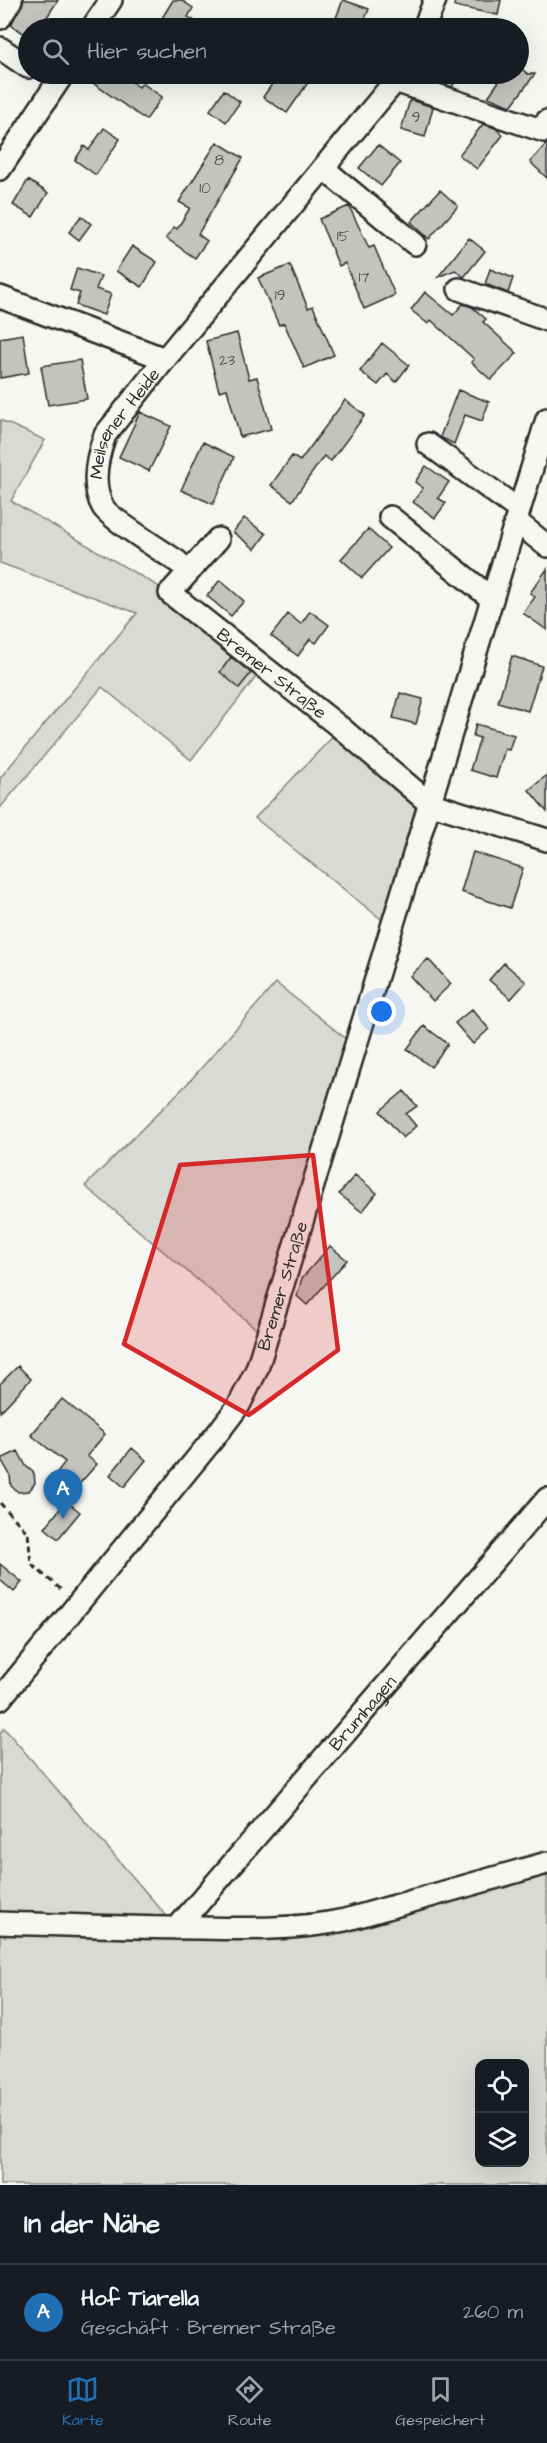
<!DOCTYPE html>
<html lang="de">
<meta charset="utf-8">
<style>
body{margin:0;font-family:"Architects Daughter",sans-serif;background:#242831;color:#f1f3f6}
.controls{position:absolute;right:18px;bottom:18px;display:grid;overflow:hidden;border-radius:12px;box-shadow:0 6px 24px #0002}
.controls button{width:54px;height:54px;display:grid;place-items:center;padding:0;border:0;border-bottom:2px solid #363941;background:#171b24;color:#f1f3f6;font:30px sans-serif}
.you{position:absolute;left:382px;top:1012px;width:21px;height:21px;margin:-15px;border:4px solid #fff;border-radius:50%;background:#1a73e8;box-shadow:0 0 0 9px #1a73e833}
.badge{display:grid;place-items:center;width:39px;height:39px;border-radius:50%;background:#1f6fb2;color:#fff;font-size:20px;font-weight:700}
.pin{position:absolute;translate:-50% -50px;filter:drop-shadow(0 2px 3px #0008)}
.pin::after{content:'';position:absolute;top:32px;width:21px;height:18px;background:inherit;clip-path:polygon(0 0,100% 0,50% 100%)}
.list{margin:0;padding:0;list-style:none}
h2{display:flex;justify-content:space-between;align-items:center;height:78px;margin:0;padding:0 24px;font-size:26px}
h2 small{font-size:20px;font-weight:400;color:#9ea1a6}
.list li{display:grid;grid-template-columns:39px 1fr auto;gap:18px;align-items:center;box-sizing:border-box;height:96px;padding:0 24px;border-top:2px solid #363941}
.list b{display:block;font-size:22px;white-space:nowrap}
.list p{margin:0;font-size:20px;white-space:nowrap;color:#9ea1a6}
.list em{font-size:20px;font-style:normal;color:#9ea1a6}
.icon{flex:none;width:33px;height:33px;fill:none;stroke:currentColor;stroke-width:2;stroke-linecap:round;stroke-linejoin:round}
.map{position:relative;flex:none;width:547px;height:2185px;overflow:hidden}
.search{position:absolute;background:#171b24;box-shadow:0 6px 24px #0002;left:18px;right:18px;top:18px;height:66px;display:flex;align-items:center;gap:15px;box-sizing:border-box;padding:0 21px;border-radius:33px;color:#9ea1a6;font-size:22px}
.sheet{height:174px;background:#171b24}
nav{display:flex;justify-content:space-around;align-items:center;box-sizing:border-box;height:84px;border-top:2px solid #363941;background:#171b24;font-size:16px;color:#9ea1a6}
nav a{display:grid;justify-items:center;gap:3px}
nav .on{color:#1f6fb2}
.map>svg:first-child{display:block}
.green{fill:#d9d9d5;stroke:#828280;stroke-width:1.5;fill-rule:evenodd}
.building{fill:#c3c3c0;stroke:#2b2b2b;stroke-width:1.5}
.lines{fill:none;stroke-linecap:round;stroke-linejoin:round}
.minor-casing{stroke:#2b2b2b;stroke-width:26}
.path{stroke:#2b2b2b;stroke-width:3;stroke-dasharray:6 4.5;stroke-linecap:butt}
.minor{stroke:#f6f6f2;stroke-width:21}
.marked{fill:#d62828;fill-opacity:0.2;stroke:#d62828;stroke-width:4.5;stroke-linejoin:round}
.labels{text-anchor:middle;stroke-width:6;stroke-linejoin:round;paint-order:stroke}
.number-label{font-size:15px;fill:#515150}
.street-label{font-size:18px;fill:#2b2b2b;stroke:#f6f6f2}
</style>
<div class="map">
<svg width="547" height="2185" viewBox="0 0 547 2185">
<rect width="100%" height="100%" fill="#f6f6f2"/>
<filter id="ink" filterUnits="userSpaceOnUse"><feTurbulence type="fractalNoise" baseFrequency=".0167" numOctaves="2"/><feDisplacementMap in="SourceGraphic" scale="12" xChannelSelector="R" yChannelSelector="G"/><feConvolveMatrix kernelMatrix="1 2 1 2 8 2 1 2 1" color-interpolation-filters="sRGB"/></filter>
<g filter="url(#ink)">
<path class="green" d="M0,420l45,20 -34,61 159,92 94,74 -73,93 -89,-73 -102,121v-30l137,-165 -137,-50z
M341,728l88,75 -38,124 -136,-109z
M276,983l79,63 -89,291 -181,-151 103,-103z
M4,1728l173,200 106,2 264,-67v322h-547v-452zM480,2064h44v98h-44z"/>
<path class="building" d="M24,0h34l-18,28h-12v8l-17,-11z
M173,0h8l12,8 -5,9 19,11h-28l-17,-10z
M343,0l26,9 -8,19h-29z
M455,0h46l-3,15 -44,-9z
M519,67l9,7h7l-24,32 -23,-9 16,-23h15z
M96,74h25l18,13 3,-4 20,14 -16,23 -56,-39z
M279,74h35l-27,39 -24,-16z
M426,74h34l-8,13 -12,-4z
M224,90l16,12 -14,20 -16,-12z
M410,100l23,7 -8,30 -24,-7z
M483,124l12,4 8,7 -26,34 -18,-14z
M104,128l16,11 -24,36 -21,-15 9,-14 5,4z
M217,142l26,16 -45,76 9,7 -12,17 -29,-20 8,-11 3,2 13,-21 -11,-6z
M547,143v35l-17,-16z
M378,145l22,18 -19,23 -22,-18z
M28,180l20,13 -15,24 -20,-12z
M440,190l18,16 -29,33 -18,-17z
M349,206l20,42 5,-2 21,49 -31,14 -19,-46 -6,3 -20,-47z
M81,216l10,8 -12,16 -10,-8z
M469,238l16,13 -21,26 -9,-7 -17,7z
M132,246l25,16 -15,25 -26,-16z
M290,265l18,43 5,-2 21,49 -30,13 -20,-45 -5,2 -21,-47z
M77,268l24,8 -5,13 15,5 -7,21 -28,-10 4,-12 -10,-3z
M490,269l23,9 -5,15 -23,-9z
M425,292l28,23 10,-11 9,3 14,12 -3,3 34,31 -26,27 -20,-18 3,-3 -43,-39 -3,4 -17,-14z
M237,333l12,46 8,-2 14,52 -31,8 -13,-48 -8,2 -13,-50z
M23,334l6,39 -29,5v-40z
M382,343l27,22 -13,17 -9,-8 -9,11 -18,-14z
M80,360l7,39 -39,6 -7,-39z
M458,390l31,12 -7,19 -17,-6 -11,29 -14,-7z
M345,400l20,15 -34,46 -7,-5 -32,45 -21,-16 21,-29 8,5z
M140,412l31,14 -22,45 -30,-14z
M203,442l31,15 -21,47 -32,-14z
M426,466l23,16 -11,16 8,5 -11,15 -22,-16 10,-14 -8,-6z
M244,518l22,16 -11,15 -22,-17z
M368,529l21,19 -27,30 -21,-19z
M547,569v61l-24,-17 12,-16 -5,-4z
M220,580l24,21 -13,15 -24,-20z
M310,611l19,14 -13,18 -6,-4 -12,17 -27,-20 17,-22 13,10z
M512,656l30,10 -14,45 -30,-9z
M231,657l20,16 -12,15 -19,-16z
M400,693l23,6 -7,25 -23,-6z
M476,724l38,11 -5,15 -4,-1 -9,29 -26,-8 10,-32 -7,-2z
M547,775v37l-18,-22z
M473,852l50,16 -13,40 -49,-16z
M428,959l23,25 -18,17 -23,-25z
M504,963l22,19 -15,17 -22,-19z
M472,1009l17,20 -16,15 -18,-21z
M424,1026l24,18 -17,23 -24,-18z
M404,1091l13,15 -11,8 10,12 -13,12 -23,-27z
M355,1175l22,18 -15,19 -23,-18z
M330,1246l17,14 -40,45 -10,-9 5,-18z
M18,1366l13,13 -31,33v-28z
M62,1399l43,35 -18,22 10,8 -31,35 -18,-15 17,-22 -34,-27z
M132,1448l14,12 -22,27 -14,-12z
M18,1451l8,15 8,7 1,10 -6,8 -11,1 -7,-6 -1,-11 -9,-16z
M66,1501l14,11 -22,27 -13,-11z
M0,1564l22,18 -8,10 -14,-12z"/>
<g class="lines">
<g class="minor-casing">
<g id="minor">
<path d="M0,18l11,-18"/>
<path d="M92,28l19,-28"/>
<path d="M424,28l11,-28"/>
<path d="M0,48l28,19"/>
<path d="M395,81l149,50 3,-10"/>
<path d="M323,168l92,76"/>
<path d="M0,169l63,-95"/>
<path d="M459,289l88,31"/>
<path d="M0,297l165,62"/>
<path d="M428,444l91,66"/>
<path d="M390,517l102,82"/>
<path d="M516,521l31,25"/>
<path id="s1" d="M218,539l-48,54 171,135 88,75 118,37"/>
<path id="s2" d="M178,562c-13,-9 -70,-45 -75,-55 -12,-21 -6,-50 2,-72l60,-76 236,-285"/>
<path id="s3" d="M0,1699l217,-265 22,-29 18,-36 290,-950"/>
<path d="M0,1923c66,2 132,5 198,5 50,1 98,2 147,-8l202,-57"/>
<path id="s4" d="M177,1928l370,-429"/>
</g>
</g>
<path class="path" d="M0,1503l28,30 3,31 33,28"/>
<use href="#minor" class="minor"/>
</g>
</g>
<path class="marked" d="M313,1155l25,195 -89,65 -125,-71 56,-179z"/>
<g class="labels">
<g class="number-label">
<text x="416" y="122">9</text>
<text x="219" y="165">8</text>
<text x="205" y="193">10</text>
<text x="343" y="241">15</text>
<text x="364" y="282">17</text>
<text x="280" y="300">19</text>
<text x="227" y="365">23</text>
</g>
<g class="street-label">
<text dy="6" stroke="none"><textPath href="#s2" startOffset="186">Meilsener Heide</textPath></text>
<text dy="6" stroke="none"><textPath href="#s1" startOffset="202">Bremer Straße</textPath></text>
<text dy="6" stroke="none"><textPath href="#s3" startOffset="506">Bremer Straße</textPath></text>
<text dy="6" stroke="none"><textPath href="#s4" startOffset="284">Brumhagen</textPath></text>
</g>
</g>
</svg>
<div class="controls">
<button><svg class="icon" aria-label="locate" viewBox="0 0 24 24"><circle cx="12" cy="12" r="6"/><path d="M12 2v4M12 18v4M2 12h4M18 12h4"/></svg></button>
<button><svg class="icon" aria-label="layers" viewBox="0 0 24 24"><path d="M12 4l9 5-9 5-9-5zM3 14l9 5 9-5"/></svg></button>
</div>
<div class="you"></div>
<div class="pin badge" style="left:63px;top:1519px">A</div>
<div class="search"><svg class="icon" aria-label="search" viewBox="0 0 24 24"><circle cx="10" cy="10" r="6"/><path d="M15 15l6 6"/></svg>Hier suchen</div>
</div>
<section class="sheet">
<h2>In der Nähe<small></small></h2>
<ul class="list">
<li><span class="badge">A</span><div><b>Hof Tiarella</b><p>Geschäft · Bremer Straße</p></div><em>260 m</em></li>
</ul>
</section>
<nav>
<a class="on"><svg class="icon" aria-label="map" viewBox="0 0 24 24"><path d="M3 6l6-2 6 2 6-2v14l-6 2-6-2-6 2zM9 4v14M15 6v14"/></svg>Karte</a>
<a><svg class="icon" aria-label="directions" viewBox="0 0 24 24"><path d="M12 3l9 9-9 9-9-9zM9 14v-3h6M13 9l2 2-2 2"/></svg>Route</a>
<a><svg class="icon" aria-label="saved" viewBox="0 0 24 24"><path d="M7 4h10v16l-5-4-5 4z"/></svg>Gespeichert</a>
</nav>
